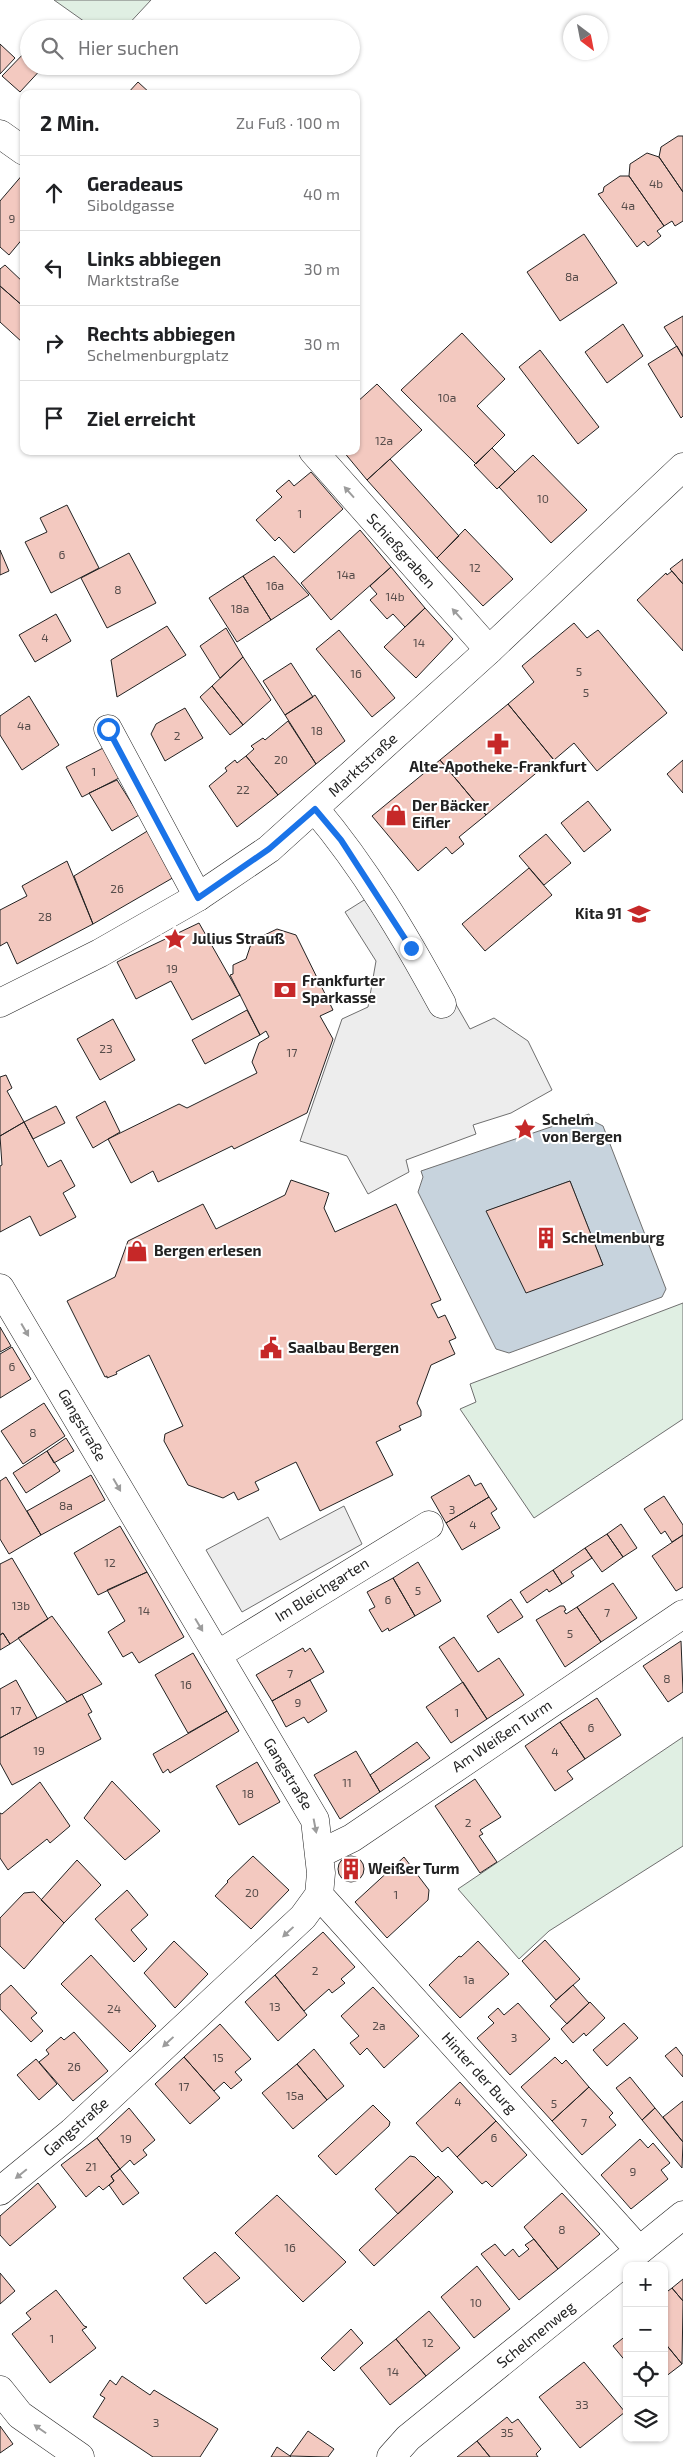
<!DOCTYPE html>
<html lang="de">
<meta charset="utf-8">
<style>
body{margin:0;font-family:"Exo 2",sans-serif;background:#f6f6f6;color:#202124}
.controls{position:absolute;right:15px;bottom:15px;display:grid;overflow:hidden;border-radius:10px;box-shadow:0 1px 4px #0004}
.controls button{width:45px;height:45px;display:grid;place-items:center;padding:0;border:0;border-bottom:1px solid #e0e0e0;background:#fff;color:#202124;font:25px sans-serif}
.compass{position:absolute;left:563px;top:15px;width:45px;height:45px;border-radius:50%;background:#fff;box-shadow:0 1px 4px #0004;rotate:148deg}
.stop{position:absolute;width:15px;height:15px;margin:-11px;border:4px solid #1a73e8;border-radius:50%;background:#fff}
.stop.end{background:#1a73e8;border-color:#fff;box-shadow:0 1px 5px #0008}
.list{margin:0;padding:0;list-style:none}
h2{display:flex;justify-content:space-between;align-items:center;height:65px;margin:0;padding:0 20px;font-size:21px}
h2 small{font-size:16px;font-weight:400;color:#757577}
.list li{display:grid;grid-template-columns:32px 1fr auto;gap:15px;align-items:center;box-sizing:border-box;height:75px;padding:0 20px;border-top:1px solid #e0e0e0}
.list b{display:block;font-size:19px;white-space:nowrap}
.list p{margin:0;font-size:16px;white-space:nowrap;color:#757577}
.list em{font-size:16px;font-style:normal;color:#757577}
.icon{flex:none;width:28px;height:28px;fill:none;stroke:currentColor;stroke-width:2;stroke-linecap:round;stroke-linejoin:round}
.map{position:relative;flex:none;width:683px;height:2457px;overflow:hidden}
.search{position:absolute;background:#fff;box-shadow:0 1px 4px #0004;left:20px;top:20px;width:340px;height:55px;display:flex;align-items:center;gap:12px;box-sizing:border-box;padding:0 18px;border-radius:28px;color:#757577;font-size:19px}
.panel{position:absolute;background:#fff;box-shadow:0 1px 4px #0004;left:20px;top:90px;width:340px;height:365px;border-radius:10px}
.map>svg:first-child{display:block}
.green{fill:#e0efe3;stroke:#6f6f6f}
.parking{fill:#ededed;stroke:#6f6f6f}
.water{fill:#c7d3dd;stroke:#6f6f6f;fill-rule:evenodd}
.building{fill:#f3c9c0;stroke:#222}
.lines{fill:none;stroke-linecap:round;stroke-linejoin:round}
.street-casing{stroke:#222;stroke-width:29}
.secondary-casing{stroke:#222;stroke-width:29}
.street{stroke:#fff;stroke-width:28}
.secondary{stroke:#fff;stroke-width:28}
.oneway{fill:#9c9c9c}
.route{stroke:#1a73e8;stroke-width:6}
.labels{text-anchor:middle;stroke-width:4;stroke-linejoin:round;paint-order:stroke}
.number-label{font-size:12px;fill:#564c4a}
.street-label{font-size:15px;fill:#222;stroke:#fff}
.poi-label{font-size:15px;font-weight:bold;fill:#222;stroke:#fff;text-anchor:start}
</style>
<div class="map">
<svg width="683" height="2457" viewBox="0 0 683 2457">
<rect width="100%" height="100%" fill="#fff"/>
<path class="green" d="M54,0h97l-27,29h-29z
M683,1303v116l-149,99 -74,-109 16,-7 -6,-18z
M683,1737v109l-134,85 -30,28 -61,-70z"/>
<path class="parking" d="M388,885l82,144 24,-11 34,23 24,49 -41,23 -38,12 3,9 -70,26 3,12 -41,22 -21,-38 -47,-15 42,-122 26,-12 8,-46 -31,-49z
M344,1506l18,38 -120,68 -36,-62 62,-33 12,23z"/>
<path class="water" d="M589,1114l2,6 12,6 63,163 -4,8 -153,56 -13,-4 -78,-157 5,-15 -2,-6zM570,1181l33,84 -116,-54z"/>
<path class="building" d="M0,44l15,14 -15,16z
M29,48v18h15l-24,26 -18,-16z
M138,82l13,12h-24z
M678,136h5v56l-24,-35 2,-10z
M647,153l12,4 24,35v29l-8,5 -3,-5 -8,5 -35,-50 1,-12z
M24,173v64l-15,18 -9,-8v-46z
M620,176h9l35,50 -7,5 4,5 -13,10 -4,-5 -7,6 -39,-53 5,-2 1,-5z
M584,234l33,49 -57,38 -33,-49z
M5,265l19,18v24l-24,-21v-17z
M0,286l24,21v32l-2,3 -22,-20z
M683,316v40l-19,-29z
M623,324l20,32 -36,27 -22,-31z
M462,333l43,46 -28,27 28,29 -29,29 -75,-74z
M677,346l6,11v59l-2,2 -33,-54z
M540,350l59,77 -21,17 -59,-77z
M377,384l45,46 -55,50 -24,-29h13v-48z
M492,448l23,24 -18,17 -23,-24z
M533,455l54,55 -36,33 -52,-56z
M390,459l69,77 -22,22 -70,-78z
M311,472l32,37 -49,44 -15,-16 -4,4 -19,-21 26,-23 -6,-6 13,-11 5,6z
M67,505l32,63 -48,25 -26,-51 22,-10 -7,-14z
M465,529l48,50 -30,27 -46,-48z
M360,530l31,37 -60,53 -30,-37z
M0,550l9,21 -9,4z
M129,553l27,50 -49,25 -26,-50z
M274,556l35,39 -38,25 -28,-44z
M683,559v25l-13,-15z
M391,567l34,41 -20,19 -12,-13 -6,5 -17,-19 7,-6 -7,-8z
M672,571l11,13v67l-46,-51 29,-27 1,2z
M243,576l28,44 -34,22 -28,-44z
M425,608l28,31 -37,39 -32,-31z
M56,614l15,27 -36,21 -16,-27z
M574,623l13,15 11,-8 69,83 -70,58 -23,-28 -20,17 -46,-56 26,-22 -12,-16z
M167,626l19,29 -69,42 -6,-37z
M226,628l17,29 -23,21 -20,-32z
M339,630l56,68 -23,19 -56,-68z
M243,657l28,43 -28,25 -31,-39z
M291,663l22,34 -28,18 -22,-34z
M212,686l31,39 -13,10 -30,-38z
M315,695l30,46 -29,23 -31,-49z
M29,696l30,49 -37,25 -22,-35v-19z
M508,704l45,55 -67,56 -46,-55z
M185,708l18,30 -38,23 -14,-27 5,-10z
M288,721l28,43 -38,31 -32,-39 8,-7 -3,-3 12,-8 2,2z
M105,747l16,30 -39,20 -16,-30z
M246,756l32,39 -41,32 -28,-41 18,-15 -2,-3 10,-8 2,3z
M440,760l46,55 -27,22 5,7 -12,10 -6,-7 -28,24 -46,-55z
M683,760v33l-16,-19z
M117,780l22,35 -27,16 -23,-38z
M588,801l23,29 -27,22 -23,-29z
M149,830l27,46 -83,48 -19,-48z
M546,834l25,29 -27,22 -25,-29z
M67,861l26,63 -76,40 -10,-22 -7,4v-36l27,-14 -5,-10z
M529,868l23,27 -67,56 -23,-27z
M199,923l41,72 -48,25 -21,-39 -35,18 -19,-37z
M277,929l19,6 37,75 -13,6 13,23 -26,74 -73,36 -2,-3 -74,36 -5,-11 -22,12 -23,-44 71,-35 8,4 70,-35 -5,-11 7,-19 10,-6 -3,-6 -6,4 -30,-60 3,-1v-9l13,-6 6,-18z
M247,1010l13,25 -55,29 -13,-24z
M113,1019l22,41 -35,20 -23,-41z
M6,1075l6,13 -5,3 17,31 -24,14v-59z
M105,1101l15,31 -27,16 -17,-31z
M56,1106l9,17 -32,16 -9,-17z
M24,1122l24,45 13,-7 14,26 -12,7 13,24 -36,19 -10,-20 -30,16v-66l2,-1 -2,-29z
M291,1180l38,13 -5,15 11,24 61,-28 45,96 -10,4 7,14 7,-3 11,23 -7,3 6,13 -24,11 -14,38 4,8v5l-22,10 2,4 -25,12 17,33 -73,36 -24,-49 -41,20 4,8 -21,10 -4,-8 -11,6 -35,-13 -24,-44 1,-7 18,-8 -34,-71 -33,17 1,2 -10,4v-2l-2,1 -38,-76 48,-24 13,-36 75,-37 13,25 69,-34z
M570,1181l33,84 -77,28 -40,-82z
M0,1327l11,19 -11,6z
M12,1347l19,32 -31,19v-44z
M44,1403l21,33 -42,28 -22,-33z
M66,1438l8,13 -20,12 -7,-12z
M47,1451l13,20 -34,22 -13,-20z
M91,1475l14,25 -64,35 -14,-24z
M469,1475l6,11 6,-3 8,14 -43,26 -15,-26z
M6,1477l35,58 -32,19 -9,-15v-58z
M664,1496l19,29v10l-11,7 -7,-11 -4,3 -17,-25z
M489,1497l8,12 -6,4 9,15 -38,22 -16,-27z
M621,1524l16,24 -14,9 -16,-23z
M120,1526l27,46 -49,23 -24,-42z
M607,1534l16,23 -21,15 -17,-24z
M683,1535v52l-7,4 -24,-35z
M585,1548l7,10 -21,14 3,4 -12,8 -9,-14z
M12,1558l36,61 -38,25 -7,-11 -3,2v-71z
M418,1562l23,39 -26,15 -22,-38z
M553,1570l9,14 -13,8 -2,-3 -20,14 -7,-11z
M147,1572l37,65 -45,26 -7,-11 -9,5 -15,-25 17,-11 -18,-31z
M393,1578l22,38 -26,15 -1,-3 -6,4 -13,-22 6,-3 -8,-15z
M613,1583l24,35 -36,24 -24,-35z
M511,1599l12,18 -25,16 -11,-17z
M560,1606h4l2,4 -2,1 2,3 11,-7 24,35 -36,25 -29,-47z
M52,1616l50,68 -35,18 -49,-64z
M3,1633l7,11 -10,6v-15z
M454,1637l24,35 21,-14 25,37 -37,24 -48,-72z
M681,1641l2,51 -15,10 -25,-36z
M303,1648l2,4 5,-4 14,24 -52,29 -16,-26z
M193,1653l34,58 -39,22 -33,-58z
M16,1680l21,38 -37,20v-49z
M310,1680l17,31 -19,12 -4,-6 -18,10 -14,-26z
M463,1682l24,37 -36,24 -25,-36z
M82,1694l10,18 -4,2 13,25 -89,46 -12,-22v-25z
M597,1698l24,37 -36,24 -25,-37z
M227,1711l12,20 -69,42 -2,-4 -5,4 -10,-19z
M560,1722l25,37 -18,12 6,8 -18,12 -30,-45z
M417,1742l13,16 -50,34 -10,-17z
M356,1751l24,41 -40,27 -26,-44z
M257,1762l23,40 -41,23 -23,-39z
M475,1779l26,38 -21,13 3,4 -4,2 18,26 -17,11 -45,-67z
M112,1781l48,50 -35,29 -41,-42z
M40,1782l30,44 -20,17 -3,-4 -39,31 -8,-12v-45l2,1z
M338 1869a13 13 0 1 1 26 0a13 13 0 1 1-26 0Z
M253,1856l36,34 -38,39 -36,-33 13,-14 -1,-1z
M404,1857l25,33 -1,10 -41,38 -32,-36z
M77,1860l24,25 -37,38 -23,-23z
M127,1890l21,25 -17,15 16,19 -13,13 -39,-43z
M34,1892l30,31 -40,46 -24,-23v-28l24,-25z
M323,1932l32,35 -14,12 4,4 -13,10 -3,-4 -25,22 -29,-36z
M545,1940l35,39 -24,21 -34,-39z
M174,1941l34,33 -33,34 -31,-35z
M478,1941l31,33 -49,44 -31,-33 30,-29 2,1z
M91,1955l65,71 -26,26 -69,-68z
M275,1975l32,40 -29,26 -33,-39z
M11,1985l26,28 -6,5 12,13 -12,11 -31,-33v-14z
M573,1985l16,18 -22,21 -17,-18z
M373,1987l46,49 -35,32 -17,-20 -7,7 -10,-12 9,-7 -18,-20z
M590,2002l15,16 -19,18 -2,-3 -11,10 -12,-14z
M518,2003l32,36 -40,36 -33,-37 17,-15 -6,-6 10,-9 6,7z
M624,2023l14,15 -31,28 -14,-16z
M220,2024l31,35 -16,13 7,8 -11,9 -7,-7 -10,9 -30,-34z
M74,2032l34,39 -35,30 -34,-39 10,-8 -3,-4 15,-13 3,3z
M676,2047l7,9v21l-18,-21z
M314,2049l30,37 -17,14 -30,-36z
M184,2057l36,41 -30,26 -35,-40z
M555,2057l7,7 4,-4 23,27 -37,34 -31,-34z
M36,2059l21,25 -18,16 -22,-25z
M297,2064l30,36 -34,29 -31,-36z
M630,2077l25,31 -13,12 -26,-32z
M460,2082l36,39 -39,36 -9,-10 -6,5 -26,-29z
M589,2087l24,26 -4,4 7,8 -34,30 -30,-34z
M683,2101v41l-20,-25z
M373,2105l17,17 -1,4 -53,49 -18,-19z
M129,2108l26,32 -12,10 4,5 -13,10 -4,-5 -10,9 -23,-31z
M655,2108l28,34 -1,26 -40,-48z
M496,2121l31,34 -35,32 -6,-6 -4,3 -25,-27z
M97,2138l23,31 -9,7 3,5 -11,9 -4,-4 -13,11 -25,-32z
M640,2139l8,9 5,-5 17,20 -9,7 7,9 -37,30 -30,-34z
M410,2156l5,1 21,21 -38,36 -23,-25z
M120,2169l19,24 -16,12 -14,-20 5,-4 -3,-5z
M438,2176l15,16 -79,74 -15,-16z
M38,2183l18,24 -46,39 -10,-11v-19z
M562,2193l38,41 -42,35 -34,-42z
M277,2195l69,67 -43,40 -68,-69z
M534,2239l24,30 -39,31 -38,-46 14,-10 10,12 8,-7 6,8 10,-8 -4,-4z
M215,2252l25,26 -34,26 -23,-26z
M477,2266l33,43 -36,29 -33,-41z
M0,2273l15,18 -15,13z
M683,2279v22l-11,-13z
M672,2288l11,13 -1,63 -18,-22v-48z
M56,2290l28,36 3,1 -5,3 14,18 -46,35 -38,-49 19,-15 -5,-6z
M429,2311l31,37 -34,28 -30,-37z
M351,2329l12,14 -29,28 -13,-13z
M627,2335v28l-14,-17z
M396,2339l30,37 -36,29 -30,-37z
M664,2342l18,22 -17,13 -1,-1z
M584,2362l41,50 -45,36 -41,-51z
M122,2376l28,19 4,-5 64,39 -18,28h-47l-60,-40 12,-19 -5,-3 10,-15 6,5z
M507,2417l5,6 6,-4 23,30 -5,5 2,3h-48l-13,-16z
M0,2426l13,18 -13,9z
M308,2431l26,18 -6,8 -38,-1z
M477,2441l13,16h-33z
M277,2447l13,9 1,1h-20z"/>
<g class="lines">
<g class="street-casing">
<path id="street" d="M0,134l24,17
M313,451l176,199
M108,729l90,168
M315,809c50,59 90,127 127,195
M0,1288l315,532 6,53 -2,22 -16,22 -231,215 -72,59
M217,1655l212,-130
M319,1854l33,-16 331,-224
M319,1895l320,355
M0,2390l20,25 60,42
M391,2457l17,-19 275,-223"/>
</g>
<g class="secondary-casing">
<path id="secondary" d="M0,1003l100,-50 98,-56 71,-48 220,-199 194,-183"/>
</g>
<use href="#street" class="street"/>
<use href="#secondary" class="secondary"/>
</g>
<defs><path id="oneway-solid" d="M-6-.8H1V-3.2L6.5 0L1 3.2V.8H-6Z" transform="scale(1.25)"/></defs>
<g class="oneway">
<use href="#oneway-solid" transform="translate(349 492) rotate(-132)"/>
<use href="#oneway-solid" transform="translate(457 614) rotate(-132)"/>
<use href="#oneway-solid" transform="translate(25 1330) rotate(60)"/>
<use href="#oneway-solid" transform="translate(117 1485) rotate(60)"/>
<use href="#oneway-solid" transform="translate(199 1625) rotate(59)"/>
<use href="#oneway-solid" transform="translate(315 1826) rotate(79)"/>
<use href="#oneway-solid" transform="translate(288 1932) rotate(137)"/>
<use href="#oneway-solid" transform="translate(168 2042) rotate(137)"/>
<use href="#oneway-solid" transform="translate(21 2174) rotate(141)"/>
<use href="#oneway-solid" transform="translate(40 2429) rotate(-145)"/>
</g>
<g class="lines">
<path class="route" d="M108,729l90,169 71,-49 46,-40 26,31 70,108"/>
</g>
<defs>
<g id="pharmacy-bare" transform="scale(1.725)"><path d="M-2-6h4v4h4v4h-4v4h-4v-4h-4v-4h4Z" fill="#c62828" stroke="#fff" stroke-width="2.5" paint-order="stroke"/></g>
<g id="shop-bare" transform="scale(1.725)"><path d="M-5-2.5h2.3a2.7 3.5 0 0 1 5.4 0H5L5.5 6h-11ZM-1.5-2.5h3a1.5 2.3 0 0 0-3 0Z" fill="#c62828" stroke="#fff" stroke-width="2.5" paint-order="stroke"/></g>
<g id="school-bare" transform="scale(1.725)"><path d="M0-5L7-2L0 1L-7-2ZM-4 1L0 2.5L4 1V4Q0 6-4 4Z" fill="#c62828" stroke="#fff" stroke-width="2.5" paint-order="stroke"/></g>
<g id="sight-bare" transform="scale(1.725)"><path d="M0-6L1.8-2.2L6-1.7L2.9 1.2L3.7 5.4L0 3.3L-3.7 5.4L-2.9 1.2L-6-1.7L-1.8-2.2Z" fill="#c62828" stroke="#fff" stroke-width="2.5" paint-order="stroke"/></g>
<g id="bank-bare" transform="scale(1.725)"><path d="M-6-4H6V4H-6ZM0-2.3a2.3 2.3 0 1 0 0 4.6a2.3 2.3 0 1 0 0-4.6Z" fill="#c62828" stroke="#fff" stroke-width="2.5" paint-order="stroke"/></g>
<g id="building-bare" transform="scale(1.725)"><path d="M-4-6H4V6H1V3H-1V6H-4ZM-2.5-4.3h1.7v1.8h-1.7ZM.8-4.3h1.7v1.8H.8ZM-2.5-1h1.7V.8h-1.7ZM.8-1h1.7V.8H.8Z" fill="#c62828" stroke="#fff" stroke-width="2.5" paint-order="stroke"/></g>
<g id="civic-bare" transform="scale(1.725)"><path d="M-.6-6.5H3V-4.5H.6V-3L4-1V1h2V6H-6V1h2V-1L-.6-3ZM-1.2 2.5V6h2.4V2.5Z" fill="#c62828" stroke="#fff" stroke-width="2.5" paint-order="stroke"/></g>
</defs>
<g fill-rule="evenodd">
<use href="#pharmacy-bare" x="498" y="744"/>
<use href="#shop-bare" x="396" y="815"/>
<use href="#school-bare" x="639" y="914"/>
<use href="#sight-bare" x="175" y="939"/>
<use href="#bank-bare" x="285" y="990"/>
<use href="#sight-bare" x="525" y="1129"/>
<use href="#building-bare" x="546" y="1238"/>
<use href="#shop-bare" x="137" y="1251"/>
<use href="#civic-bare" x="271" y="1348"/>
<use href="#building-bare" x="351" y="1869"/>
</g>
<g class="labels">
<g class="number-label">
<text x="656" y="188">4b</text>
<text x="628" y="210">4a</text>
<text x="12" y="223">9</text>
<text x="572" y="281">8a</text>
<text x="447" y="402">10a</text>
<text x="384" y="445">12a</text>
<text x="543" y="503">10</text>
<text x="300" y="518">1</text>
<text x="62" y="559">6</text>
<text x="475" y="572">12</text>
<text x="346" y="579">14a</text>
<text x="275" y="590">16a</text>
<text x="118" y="594">8</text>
<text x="395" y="601">14b</text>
<text x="240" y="613">18a</text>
<text x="45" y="642">4</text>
<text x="419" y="647">14</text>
<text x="579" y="676">5</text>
<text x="356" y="678">16</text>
<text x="586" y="697">5</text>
<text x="24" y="730">4a</text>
<text x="317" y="735">18</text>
<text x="177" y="740">2</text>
<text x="281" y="764">20</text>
<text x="94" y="776">1</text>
<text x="243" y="794">22</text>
<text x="117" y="893">26</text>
<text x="45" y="921">28</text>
<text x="172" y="973">19</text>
<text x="106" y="1053">23</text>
<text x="292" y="1057">17</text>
<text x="12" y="1371">6</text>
<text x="33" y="1437">8</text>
<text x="66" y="1510">8a</text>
<text x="452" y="1514">3</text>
<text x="473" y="1529">4</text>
<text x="110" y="1567">12</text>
<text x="418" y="1595">5</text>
<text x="388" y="1604">6</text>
<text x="21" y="1610">13b</text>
<text x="144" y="1615">14</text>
<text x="607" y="1617">7</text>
<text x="570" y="1638">5</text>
<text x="290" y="1678">7</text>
<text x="667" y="1683">8</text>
<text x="186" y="1689">16</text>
<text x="298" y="1707">9</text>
<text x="16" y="1715">17</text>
<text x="457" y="1717">1</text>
<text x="591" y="1732">6</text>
<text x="39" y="1755">19</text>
<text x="555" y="1756">4</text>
<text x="347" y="1787">11</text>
<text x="248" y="1798">18</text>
<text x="468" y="1827">2</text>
<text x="252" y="1897">20</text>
<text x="396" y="1899">1</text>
<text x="315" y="1975">2</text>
<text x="469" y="1984">1a</text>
<text x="275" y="2011">13</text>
<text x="114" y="2013">24</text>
<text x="379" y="2030">2a</text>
<text x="514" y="2042">3</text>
<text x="218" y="2062">15</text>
<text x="74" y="2071">26</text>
<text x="184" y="2091">17</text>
<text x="295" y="2100">15a</text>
<text x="458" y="2106">4</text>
<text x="554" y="2108">5</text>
<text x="584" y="2127">7</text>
<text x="494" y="2142">6</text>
<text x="126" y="2143">19</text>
<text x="91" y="2171">21</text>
<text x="633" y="2176">9</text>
<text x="562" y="2234">8</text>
<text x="290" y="2252">16</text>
<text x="476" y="2307">10</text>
<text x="52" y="2343">1</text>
<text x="428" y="2347">12</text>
<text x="393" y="2376">14</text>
<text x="582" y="2409">33</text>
<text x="156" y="2427">3</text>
<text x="507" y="2437">35</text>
</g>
<g class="street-label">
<text transform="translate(401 551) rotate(48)" y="5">Schießgraben</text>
<text transform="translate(363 765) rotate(-42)" y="5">Marktstraße</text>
<text transform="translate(82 1425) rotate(60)" y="5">Gangstraße</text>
<text transform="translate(322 1590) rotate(-32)" y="5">Im Bleichgarten</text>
<text transform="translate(502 1736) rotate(-34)" y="5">Am Weißen Turm</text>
<text transform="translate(288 1774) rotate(59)" y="5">Gangstraße</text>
<text transform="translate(479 2073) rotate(48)" y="5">Hinter der Burg</text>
<text transform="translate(76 2127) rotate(-41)" y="5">Gangstraße</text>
<text transform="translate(536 2335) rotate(-39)" y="5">Schelmenweg</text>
</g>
<g class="poi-label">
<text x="498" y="772" text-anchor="middle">Alte-Apotheke-Frankfurt</text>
<text x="412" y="811">Der Bäcker<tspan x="412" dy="17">Eifler</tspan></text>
<text x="622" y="919" text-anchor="end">Kita 91</text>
<text x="192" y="944">Julius Strauß</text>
<text x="302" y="986">Frankfurter<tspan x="302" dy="17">Sparkasse</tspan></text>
<text x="542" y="1125">Schelm<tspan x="542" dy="17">von Bergen</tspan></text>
<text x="562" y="1243">Schelmenburg</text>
<text x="154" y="1256">Bergen erlesen</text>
<text x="288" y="1353">Saalbau Bergen</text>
<text x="368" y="1874">Weißer Turm</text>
</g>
</g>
</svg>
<div class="controls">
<button>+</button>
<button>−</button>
<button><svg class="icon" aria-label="locate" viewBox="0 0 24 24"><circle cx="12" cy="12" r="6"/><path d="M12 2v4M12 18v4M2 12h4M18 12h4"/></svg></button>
<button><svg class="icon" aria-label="layers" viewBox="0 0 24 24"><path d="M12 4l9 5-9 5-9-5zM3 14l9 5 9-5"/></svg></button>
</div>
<svg class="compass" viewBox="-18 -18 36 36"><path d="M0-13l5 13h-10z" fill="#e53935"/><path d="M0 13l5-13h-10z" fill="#757577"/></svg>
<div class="stop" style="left:108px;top:729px"></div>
<div class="stop end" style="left:411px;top:948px"></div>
<div class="search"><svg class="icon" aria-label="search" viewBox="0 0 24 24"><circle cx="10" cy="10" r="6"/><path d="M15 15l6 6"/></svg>Hier suchen</div>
<section class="panel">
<h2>2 Min.<small>Zu Fuß · 100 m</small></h2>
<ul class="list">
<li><svg class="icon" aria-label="ahead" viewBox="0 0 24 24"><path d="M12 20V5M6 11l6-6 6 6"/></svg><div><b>Geradeaus</b><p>Siboldgasse</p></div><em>40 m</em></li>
<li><svg class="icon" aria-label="left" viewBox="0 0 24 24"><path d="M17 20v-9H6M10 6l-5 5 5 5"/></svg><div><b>Links abbiegen</b><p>Marktstraße</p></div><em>30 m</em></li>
<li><svg class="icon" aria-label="right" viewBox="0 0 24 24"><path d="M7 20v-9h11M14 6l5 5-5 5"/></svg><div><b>Rechts abbiegen</b><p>Schelmenburgplatz</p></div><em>30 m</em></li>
<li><svg class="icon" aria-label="arrive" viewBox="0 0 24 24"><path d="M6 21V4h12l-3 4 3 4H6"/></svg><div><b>Ziel erreicht</b></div></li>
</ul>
</section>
</div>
